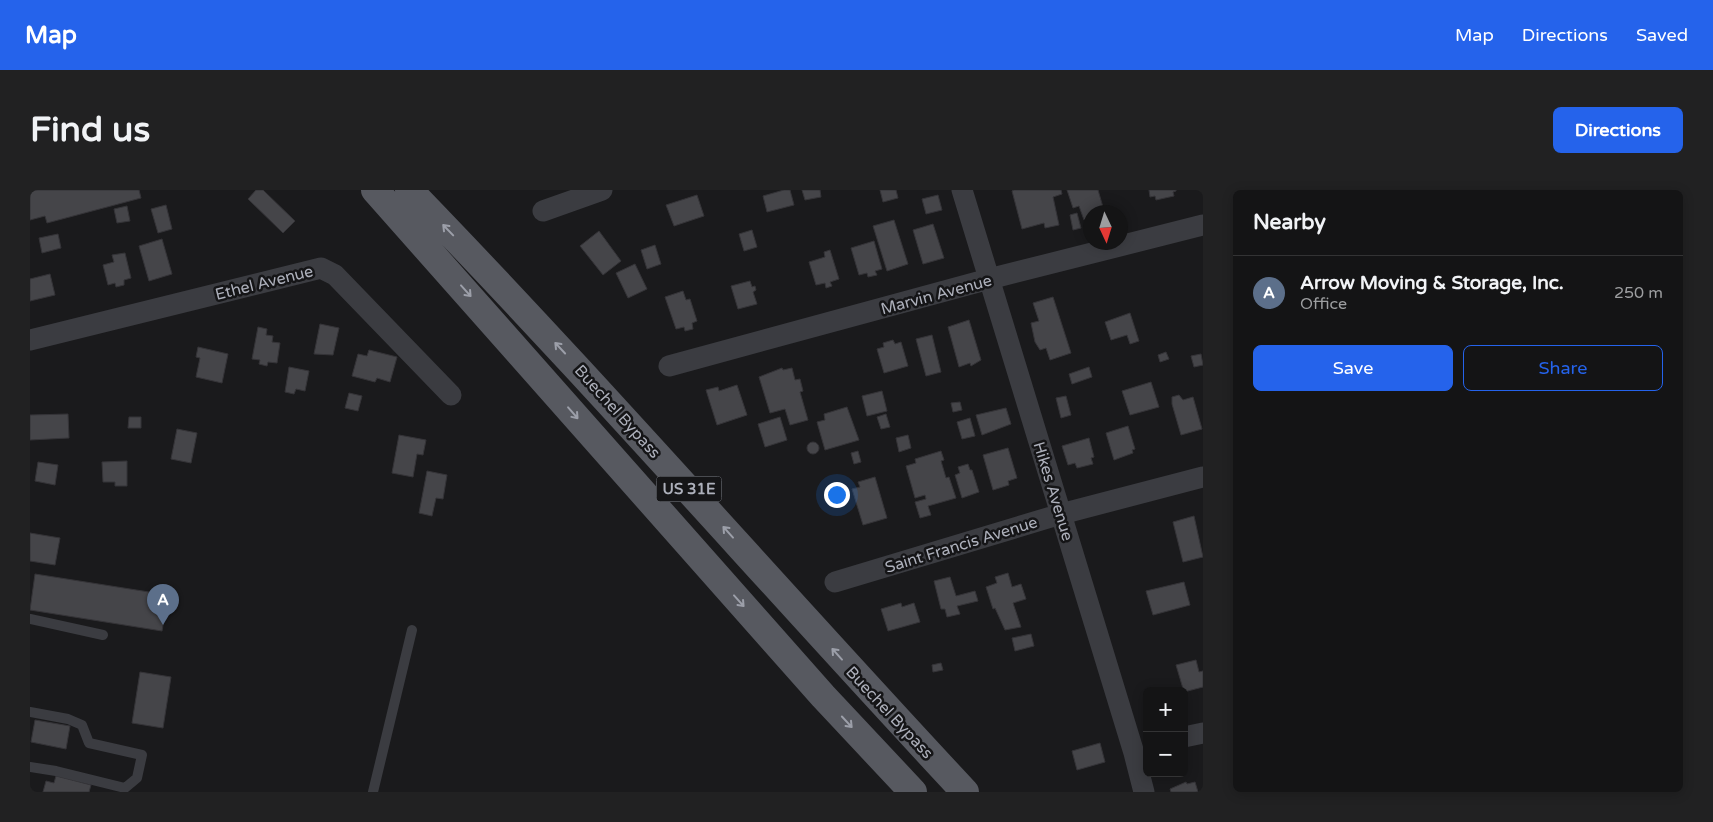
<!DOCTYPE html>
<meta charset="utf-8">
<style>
body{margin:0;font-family:"Varela Round",sans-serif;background:#212122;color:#f1f3f6}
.controls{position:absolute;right:15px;bottom:15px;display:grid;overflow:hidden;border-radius:8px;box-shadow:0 2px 12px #0003}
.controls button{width:45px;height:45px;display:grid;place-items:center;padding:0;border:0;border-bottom:1px solid #333334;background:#141415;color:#f1f3f6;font:25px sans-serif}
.compass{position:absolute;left:1053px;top:15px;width:45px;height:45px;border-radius:50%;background:#141415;box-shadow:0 2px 12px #0003;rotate:176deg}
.you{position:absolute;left:806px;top:304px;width:18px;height:18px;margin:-12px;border:4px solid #fff;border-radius:50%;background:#1a73e8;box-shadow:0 0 0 8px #1a73e833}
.badge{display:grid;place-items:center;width:32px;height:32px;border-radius:50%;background:#2563eb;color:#fff;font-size:16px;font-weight:700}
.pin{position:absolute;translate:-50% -41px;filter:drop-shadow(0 1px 2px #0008)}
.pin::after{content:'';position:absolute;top:26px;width:18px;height:15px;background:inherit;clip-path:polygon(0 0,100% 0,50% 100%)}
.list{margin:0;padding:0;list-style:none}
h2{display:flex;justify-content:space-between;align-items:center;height:65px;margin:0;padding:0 20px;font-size:21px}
h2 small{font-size:16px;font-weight:400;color:#9d9ea0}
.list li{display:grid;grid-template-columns:32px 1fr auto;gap:15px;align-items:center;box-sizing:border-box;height:75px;padding:0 20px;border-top:1px solid #333334}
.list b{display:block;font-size:19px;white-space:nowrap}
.list p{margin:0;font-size:16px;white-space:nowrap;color:#9d9ea0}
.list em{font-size:16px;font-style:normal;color:#9d9ea0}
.actions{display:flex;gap:10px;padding:15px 20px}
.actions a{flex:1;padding:11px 0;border:1px solid #2563eb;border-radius:8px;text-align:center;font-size:18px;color:#2563eb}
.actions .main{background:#2563eb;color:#fff}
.map{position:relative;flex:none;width:1173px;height:602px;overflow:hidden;border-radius:8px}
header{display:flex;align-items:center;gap:30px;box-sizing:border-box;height:70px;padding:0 25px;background:#2563eb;color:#fff}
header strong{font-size:24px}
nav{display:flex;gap:28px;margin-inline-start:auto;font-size:18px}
.intro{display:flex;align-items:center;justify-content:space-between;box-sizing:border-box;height:120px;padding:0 30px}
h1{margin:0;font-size:35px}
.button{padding:12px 22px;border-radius:8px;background:#2563eb;color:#fff;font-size:18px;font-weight:700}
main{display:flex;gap:30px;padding:0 30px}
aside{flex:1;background:#141415;border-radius:8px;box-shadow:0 2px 12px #0003}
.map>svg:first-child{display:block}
.building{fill:#454549;stroke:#353438}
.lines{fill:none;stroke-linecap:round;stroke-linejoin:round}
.lane{stroke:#3b3c41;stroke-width:10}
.street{stroke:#3b3c41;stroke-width:21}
.primary{stroke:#575960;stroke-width:28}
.oneway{stroke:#9c9fa9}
.labels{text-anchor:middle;stroke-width:5;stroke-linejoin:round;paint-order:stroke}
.shield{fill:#151517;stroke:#7f828a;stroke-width:1}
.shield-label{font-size:15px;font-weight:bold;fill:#adb0bb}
.street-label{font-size:16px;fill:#adb0bb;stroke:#151517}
</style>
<header>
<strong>Map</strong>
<nav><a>Map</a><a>Directions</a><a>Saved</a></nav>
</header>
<div class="intro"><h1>Find us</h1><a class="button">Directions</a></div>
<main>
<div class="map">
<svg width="1173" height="602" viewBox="0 0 1173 602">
<rect width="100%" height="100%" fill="#1a1a1c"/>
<path class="building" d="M0,0h109l2,8 -94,25 -2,-7 -15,4z
M226,0h7l32,31 -12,12 -35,-34z
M754,0h6l4,15 -27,7 -4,-16z
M772,0h18l1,7 -16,3z
M850,0h16l2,8 -15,4z
M984,0h47l1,4 -9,3 6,28 -14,3 -1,-5 -22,6 -10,-38z
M1037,0h31l5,17 -7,2v3h-6v6l-6,2 -5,-14 -6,2z
M1119,0h27v1l-3,1 1,4 -18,4 -1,-4 -5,1z
M667,5l7,21 -30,10 -8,-21z
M908,5l4,15 -16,4 -4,-15z
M136,15l6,24 -14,4 -7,-24z
M97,16l3,15 -13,2 -3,-14z
M1047,23l4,15 -8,2 -3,-15z
M864,30l14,44 -21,7 -14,-45z
M903,34l11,34 -21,6 -10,-34z
M722,40l5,17 -13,4 -5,-17z
M569,41l22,30 -18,14 -23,-29z
M28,44l3,14 -19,5 -3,-15z
M132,49l10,35 -23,7 -10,-35z
M844,51l8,28 -7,2 2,4 -9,2 -1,-4 -8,2 -8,-27z
M625,55l6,19 -14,5 -6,-19z
M800,60l9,29 -9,3 2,4 -6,2 -1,-5 -9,2 -7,-23 16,-5 -1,-5z
M95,63l6,25 -7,2v5l-8,2 -1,-4 -7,2 -5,-20 11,-3 -2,-7z
M605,74l12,25 -19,9 -12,-25z
M20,84l5,21 -25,6v-22z
M720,91l2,6 3,-1 1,4 -3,2 4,12 -19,5 -7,-23z
M653,101l3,9 4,-1 7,22 -5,2 1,6 -8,2 -1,-4 -8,2 -11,-32z
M1023,107l18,56 -21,7 -4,-12 -6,2 -5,-8 -4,-19 8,-2 -6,-18z
M1100,123l9,28 -9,3 -3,-9 -16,5 -6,-18z
M939,130l12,40 -10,6 -1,-3 -11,4 -11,-40z
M290,134l19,4 -6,27 -19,-1z
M228,137l9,2 -1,6 7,1 -1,6 8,1 -3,20 -9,-1 -1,4 -8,-2 1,-4 -8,-1z
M902,145l9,37 -15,4 -10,-37z
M863,150l2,4 6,-2 7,24 -24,7 -7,-24 7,-2 -1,-4z
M168,157l30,7 -6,29 -26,-6 4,-19 -4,-1z
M339,160l28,7 -7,25 -13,-4 -2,4 -23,-6 6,-22 9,2z
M1136,162l3,7 -9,3 -2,-7z
M1171,164l2,11 -9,2 -3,-11z
M259,177l20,4 -4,20 -9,-2 -2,5 -9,-2z
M1059,177l3,10 -20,7 -3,-10z
M752,178l1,2 9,-2 3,12 5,-1 3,12 -3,1 8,28 -18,5 -5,-16 -15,4 -11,-36z
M1121,192l8,25 -29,8 -8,-24z
M707,195l10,30 -30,10 -11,-35 12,-3 1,4z
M852,201l5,20 -20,5 -5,-20z
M319,203l13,3 -4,15 -13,-3z
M1149,205l4,5 10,-3 9,32 -21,6 -9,-31v-7z
M1036,206l5,19 -10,3 -5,-20z
M930,212l2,8 -9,2 -2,-9z
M817,217l12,33 -34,10 -8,-28 8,-2 -1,-6z
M976,218l5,16 -29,11 -6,-20z
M38,224l1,24 -39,2v-25z
M856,224l4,13 -9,2 -4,-12z
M99,227h12v11h-13z
M750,227l7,23 -22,7 -7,-23z
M940,228l5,18 -13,3 -5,-17z
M1098,236l7,23 -3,1 1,3 -19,7 -8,-27z
M147,239l20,4 -6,30 -20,-4z
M369,245l27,5 -3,15 -6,-1 -4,23 -21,-4z
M878,245l3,13 -12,4 -3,-14z
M1059,248l5,19 -3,1 2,6 -16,4 -2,-5 -7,2 -6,-19z
M777 258a6 6 0 1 1 12 0a6 6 0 1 1-12 0Z
M978,258l9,30 -9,3 1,4 -16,5 -10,-35z
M828,261l3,11 -7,2 -3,-11z
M911,261l3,9 -3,1 5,17 3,-1 7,21 -28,8 3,9 -11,3 -5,-16 11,-3 -1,-4 -10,3 -9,-32 10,-3 -1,-4z
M97,271v25h-12v-4h-12l-1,-20z
M8,272l20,3 -3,20 -20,-4z
M938,274l2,6h2l7,22 -17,6 -7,-23 5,-2 -2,-6z
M397,281l20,4 -4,24 -7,-1 -4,18 -13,-3z
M845,287l12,41 -24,7 -11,-36 8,-2 -2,-5z
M1164,326l9,41 -20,5 -10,-40z
M0,343l30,5 -5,27 -25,-4z
M978,383l4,14 9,-3 5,15 -13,4 8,24 -16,3 -10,-22 -2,1 -7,-22 11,-4 -2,-6z
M5,384l133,21 -6,36 -132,-21z
M920,387l6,19 19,-5 3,10 -21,5 3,8 -13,3 -2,-8h-4l-7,-28z
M1154,392l6,23 -37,10 -7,-24z
M871,413l1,4 12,-4 6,19 -32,9 -7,-22z
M1001,444l3,12 -19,5 -3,-13z
M1166,470l3,12 4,-1v16l-19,5 -8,-27z
M911,473l2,7 -10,2 -1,-7z
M110,482l31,5 -8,51 -31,-5z
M5,530l35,6 -4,23 -35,-7z
M1070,553l5,19 -28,8 -5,-19z
M26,586l35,9 -2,7h-46l3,-11 8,2z
M1156,592l1,2 8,-2 3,10h-27l-1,-3z"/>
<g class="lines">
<path class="lane" d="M0,429l73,16
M0,522l38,7 14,6 7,18 53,12 -5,23 -12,10 -69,-17 -26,-4
M343,602l39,-162"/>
<path class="street" d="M932,0l172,563 10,39
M513,21l59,-21
M0,150l291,-72 14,7 116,120
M639,176l320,-87 214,-54
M805,392l226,-68 142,-37
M1154,547l19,-4"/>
<path class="primary" d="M345,0l448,506 90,96
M379,0c190,196 369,402 556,602"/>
</g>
<defs><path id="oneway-shaft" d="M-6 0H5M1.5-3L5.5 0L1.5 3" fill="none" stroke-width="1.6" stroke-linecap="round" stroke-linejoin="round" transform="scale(1.25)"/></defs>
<g class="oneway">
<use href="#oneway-shaft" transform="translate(418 40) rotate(-134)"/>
<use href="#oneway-shaft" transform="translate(436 101) rotate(48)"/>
<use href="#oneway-shaft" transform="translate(530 158) rotate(-133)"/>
<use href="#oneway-shaft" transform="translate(543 223) rotate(49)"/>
<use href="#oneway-shaft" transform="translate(698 342) rotate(-132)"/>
<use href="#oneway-shaft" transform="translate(709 411) rotate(48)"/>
<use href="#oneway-shaft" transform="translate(807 464) rotate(-132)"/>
<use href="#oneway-shaft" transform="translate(817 532) rotate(47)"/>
</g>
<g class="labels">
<rect class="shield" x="626.5" y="286.5" width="65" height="25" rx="4"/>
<g class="shield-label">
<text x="659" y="304">US 31E</text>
</g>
<g class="street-label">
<text transform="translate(234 92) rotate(-14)" y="6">Ethel Avenue</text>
<text transform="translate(906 104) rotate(-15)" y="6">Marvin Avenue</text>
<text transform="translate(588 221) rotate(48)" y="6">Buechel Bypass</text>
<text transform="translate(1024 301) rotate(73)" y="6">Hikes Avenue</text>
<text transform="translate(931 354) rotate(-17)" y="6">Saint Francis Avenue</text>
<text transform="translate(860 522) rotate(47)" y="6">Buechel Bypass</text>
</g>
</g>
</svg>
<div class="controls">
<button>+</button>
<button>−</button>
</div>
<svg class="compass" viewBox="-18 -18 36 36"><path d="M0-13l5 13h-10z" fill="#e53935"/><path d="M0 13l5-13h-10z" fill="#9d9ea0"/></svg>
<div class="you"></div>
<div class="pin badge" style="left:133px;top:435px;background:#5c6f8a">A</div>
</div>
<aside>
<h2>Nearby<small></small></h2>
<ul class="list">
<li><span class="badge" style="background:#5c6f8a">A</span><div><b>Arrow Moving &amp; Storage, Inc.</b><p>Office</p></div><em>250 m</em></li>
</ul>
<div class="actions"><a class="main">Save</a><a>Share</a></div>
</aside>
</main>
